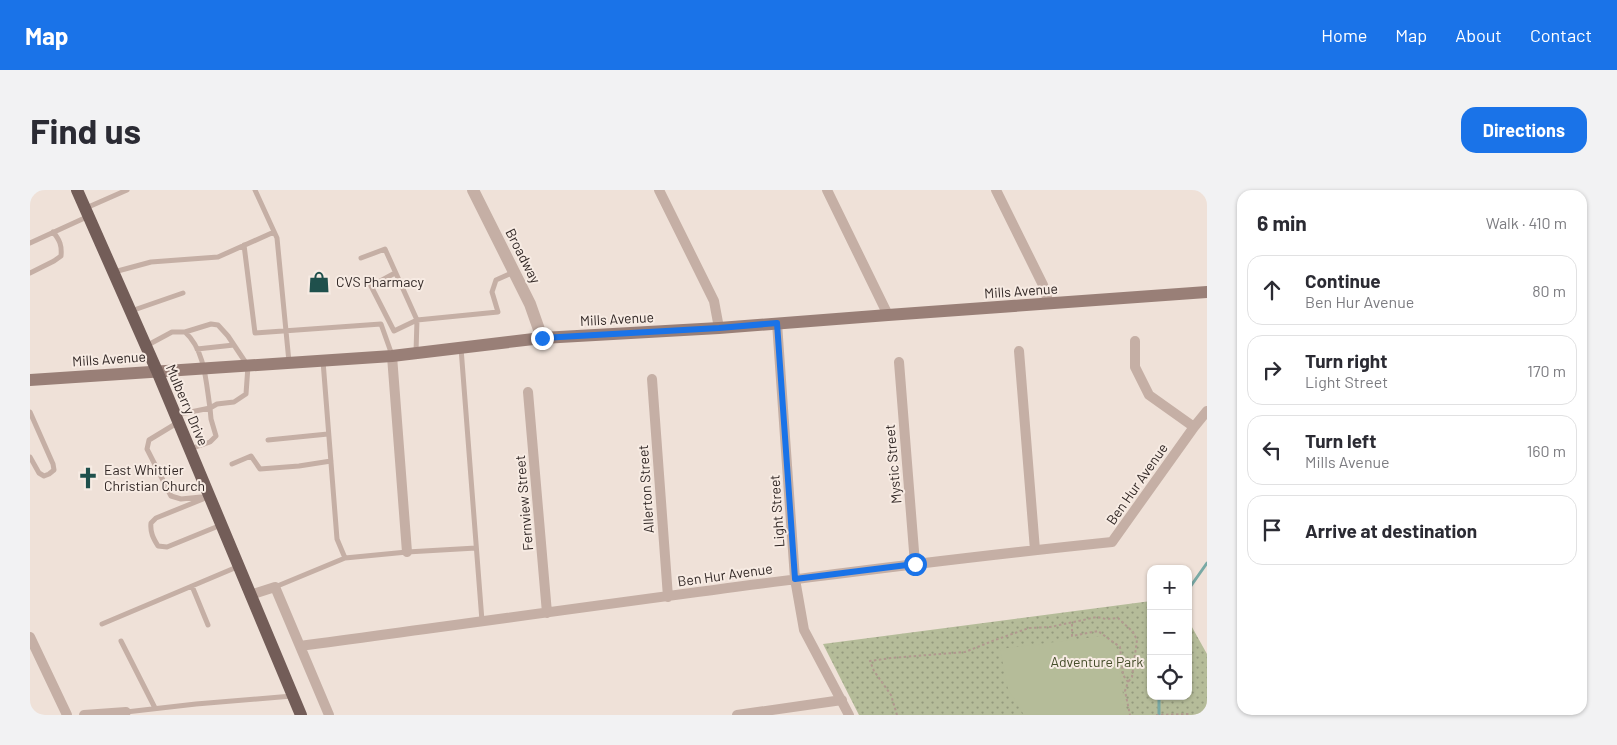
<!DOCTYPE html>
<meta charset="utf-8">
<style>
body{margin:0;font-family:Barlow,sans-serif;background:#f2f2f3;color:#2b2b33}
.controls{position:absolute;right:15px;bottom:15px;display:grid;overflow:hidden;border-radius:10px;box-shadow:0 1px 4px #0004}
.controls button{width:45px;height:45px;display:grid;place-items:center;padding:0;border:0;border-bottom:1px solid #e1e1e2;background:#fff;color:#2b2b33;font:25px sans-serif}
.stop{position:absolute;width:15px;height:15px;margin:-11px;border:4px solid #1a73e8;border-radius:50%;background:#fff}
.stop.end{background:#1a73e8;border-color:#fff;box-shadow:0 1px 5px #0008}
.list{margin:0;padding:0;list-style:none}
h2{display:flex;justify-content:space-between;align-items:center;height:65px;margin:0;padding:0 20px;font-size:21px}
h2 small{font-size:16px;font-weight:400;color:#7c7c81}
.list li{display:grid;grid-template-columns:32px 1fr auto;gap:15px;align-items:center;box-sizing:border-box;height:70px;margin:0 10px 10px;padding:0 10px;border:1px solid #e1e1e2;border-radius:15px}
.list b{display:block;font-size:19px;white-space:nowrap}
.list p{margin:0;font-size:16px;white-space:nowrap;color:#7c7c81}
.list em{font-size:16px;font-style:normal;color:#7c7c81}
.icon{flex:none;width:28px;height:28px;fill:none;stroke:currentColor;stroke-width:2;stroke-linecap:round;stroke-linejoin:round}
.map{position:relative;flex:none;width:1177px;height:525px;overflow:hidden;border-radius:15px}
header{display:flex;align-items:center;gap:30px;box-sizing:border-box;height:70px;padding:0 25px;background:#1a73e8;color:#fff}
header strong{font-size:24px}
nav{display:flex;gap:28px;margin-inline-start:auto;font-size:18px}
.intro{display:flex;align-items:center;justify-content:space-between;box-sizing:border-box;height:120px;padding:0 30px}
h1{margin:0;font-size:35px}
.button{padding:12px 22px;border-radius:15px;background:#1a73e8;color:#fff;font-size:18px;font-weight:700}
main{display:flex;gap:30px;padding:0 30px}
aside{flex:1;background:#fff;border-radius:15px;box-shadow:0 1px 4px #0004}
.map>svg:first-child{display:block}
.park{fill:url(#park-dots)}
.pitch{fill:#b5bc99}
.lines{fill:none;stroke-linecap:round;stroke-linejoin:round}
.stream{stroke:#79a9a5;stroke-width:3}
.path{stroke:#b1998f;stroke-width:2;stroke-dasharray:2.5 2.5;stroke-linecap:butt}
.service{stroke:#c5afa5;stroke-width:5}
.minor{stroke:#c5afa5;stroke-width:10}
.tertiary{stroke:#c5afa5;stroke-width:12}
.secondary{stroke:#997f77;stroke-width:12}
.primary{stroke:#735d58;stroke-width:12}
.route{stroke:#1a73e8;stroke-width:6}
.labels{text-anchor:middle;stroke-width:4;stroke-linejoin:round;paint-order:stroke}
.street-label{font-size:14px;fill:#322826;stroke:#f7ebe3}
.poi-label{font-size:14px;fill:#322826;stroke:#f7ebe3;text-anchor:start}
.park-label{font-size:14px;fill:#464e2b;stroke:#f7ebe3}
</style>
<header>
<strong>Map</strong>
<nav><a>Home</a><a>Map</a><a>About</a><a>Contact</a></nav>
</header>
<div class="intro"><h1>Find us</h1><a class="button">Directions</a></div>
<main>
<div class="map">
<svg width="1177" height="525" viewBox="0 0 1177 525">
<defs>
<pattern id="park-dots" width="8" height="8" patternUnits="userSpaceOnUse" patternTransform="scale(1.25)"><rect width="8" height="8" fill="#b5bc99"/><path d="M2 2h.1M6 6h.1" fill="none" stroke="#94997d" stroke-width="1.8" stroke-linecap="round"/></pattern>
</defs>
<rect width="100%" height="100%" fill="#efe1d8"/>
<path class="park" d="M1121,411v95h37v-76l19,34v61h-348l-36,-71z"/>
<path class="pitch" d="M1072,446l14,10 10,69h-102l-16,-26 -8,-40z"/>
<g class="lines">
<path class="stream" d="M1158,400l19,-27
M1129,506v19"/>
<path class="path" d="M1042,434v12l26,-5 22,16 3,28 5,7 -3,9 5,24
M867,525l-6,-20 -17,-24 -4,-10 21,-3 74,-6 30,-12 34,-12 21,-1 47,-10 9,2 12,-1 15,14 4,8 -5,37 -4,5
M1126,525l33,-1 1,1"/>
<path class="service" d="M225,0l22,48 12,124
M56,18l41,-18
M0,53l59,-27
M214,55l11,88 126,-9 11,31
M331,68l24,-9 32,71 -1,32
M84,82l37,-10 67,-5 56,-25
M0,83l24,-12 7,-5c1,-10 -1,-16 -8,-24
M365,83l-24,13 23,45 23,-11 81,-8 -6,-20 4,-12 18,-8
M101,121l52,-18
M155,142l26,-8 7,1 10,11 20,30 -2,28 -12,8 -17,2 -7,4 1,11 5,17 -6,6 -20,7
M116,156l26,-14h13c20,18 21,50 25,76l-34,7
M431,158l21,273
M167,159l37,-4
M293,171l14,178 8,19
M0,222l23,52 1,6 -5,4 -5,2 -5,-3 -9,-16
M147,233l-28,17 -2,9 24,47 10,3 20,-2
M238,250l60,-6
M202,274l19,-8 9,13 39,-3 32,-5
M178,307l-52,21 -5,5c-1,9 2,15 7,23l9,1 54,-22
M162,396l16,39
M245,397l70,-29 62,-6 69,-4
M72,434l135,-57
M91,451l34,67
M96,522l70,-8 96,-8"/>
<path class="minor" d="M629,0l55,111 5,27
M797,0l61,125
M966,0l47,95 6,19
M747,133l18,256 9,51 45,85
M1105,151v26l14,28 45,32
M989,161l16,199
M362,166l15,196
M869,172l16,202
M622,189l16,218
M498,202l19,221
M220,405l25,-8 54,128
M0,447l37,78
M270,456c271,-36 540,-76 812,-104l82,-115 13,-16
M54,525l42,-3
M707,525l105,-15"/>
<path class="tertiary" d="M443,0l57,114 12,34"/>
<path class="secondary" d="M0,190l362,-24 150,-18 177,-10 169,-13 319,-23"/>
<path class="primary" d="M47,0l80,181 144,344"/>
</g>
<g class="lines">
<path class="route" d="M512,148l177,-10 58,-5 18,256 120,-15"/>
</g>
<defs>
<g id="shop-bare" transform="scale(1.725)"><path d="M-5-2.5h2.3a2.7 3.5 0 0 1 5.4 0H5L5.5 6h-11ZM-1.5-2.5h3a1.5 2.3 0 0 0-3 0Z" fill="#1f504c" stroke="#f7ebe3" stroke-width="2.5" paint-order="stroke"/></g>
<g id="church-bare" transform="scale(1.725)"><path d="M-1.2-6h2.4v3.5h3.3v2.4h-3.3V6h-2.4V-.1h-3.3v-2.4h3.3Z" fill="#1f504c" stroke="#f7ebe3" stroke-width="2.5" paint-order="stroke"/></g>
</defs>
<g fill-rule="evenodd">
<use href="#shop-bare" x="289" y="92"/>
<use href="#church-bare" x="58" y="288"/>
</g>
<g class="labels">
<g class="street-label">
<text transform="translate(493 66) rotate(63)" y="5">Broadway</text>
<text transform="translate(991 101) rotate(-4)" y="5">Mills Avenue</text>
<text transform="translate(587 129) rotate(-3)" y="5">Mills Avenue</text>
<text transform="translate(79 169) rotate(-4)" y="5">Mills Avenue</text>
<text transform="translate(157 215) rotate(67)" y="5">Mulberry Drive</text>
<text transform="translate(863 274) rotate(-95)" y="5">Mystic Street</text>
<text transform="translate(1107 294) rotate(-55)" y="5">Ben Hur Avenue</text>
<text transform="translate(616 299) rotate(-94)" y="5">Allerton Street</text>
<text transform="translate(494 313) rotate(-95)" y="5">Fernview Street</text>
<text transform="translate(747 321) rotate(-94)" y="5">Light Street</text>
<text transform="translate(695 385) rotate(-8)" y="5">Ben Hur Avenue</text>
</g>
<g class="poi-label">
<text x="306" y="97">CVS Pharmacy</text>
<text x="74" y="285">East Whittier<tspan x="74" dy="16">Christian Church</tspan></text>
</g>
<g class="park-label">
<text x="1067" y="477">Adventure Park</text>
</g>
</g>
</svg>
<div class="controls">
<button>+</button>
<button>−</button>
<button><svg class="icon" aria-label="locate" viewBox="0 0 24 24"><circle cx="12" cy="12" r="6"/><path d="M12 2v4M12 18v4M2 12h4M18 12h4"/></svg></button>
</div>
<div class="stop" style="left:885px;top:374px"></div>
<div class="stop end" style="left:512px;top:148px"></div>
</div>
<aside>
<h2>6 min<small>Walk · 410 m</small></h2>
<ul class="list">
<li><svg class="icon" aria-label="ahead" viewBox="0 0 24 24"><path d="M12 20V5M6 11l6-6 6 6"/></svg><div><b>Continue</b><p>Ben Hur Avenue</p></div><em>80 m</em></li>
<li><svg class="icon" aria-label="right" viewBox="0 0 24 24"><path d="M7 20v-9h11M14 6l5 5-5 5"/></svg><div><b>Turn right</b><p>Light Street</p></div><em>170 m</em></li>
<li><svg class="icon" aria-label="left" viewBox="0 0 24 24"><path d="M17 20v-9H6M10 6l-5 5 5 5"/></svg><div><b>Turn left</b><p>Mills Avenue</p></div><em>160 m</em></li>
<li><svg class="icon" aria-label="arrive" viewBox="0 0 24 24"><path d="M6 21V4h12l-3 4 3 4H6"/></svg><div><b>Arrive at destination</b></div></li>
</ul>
</aside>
</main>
